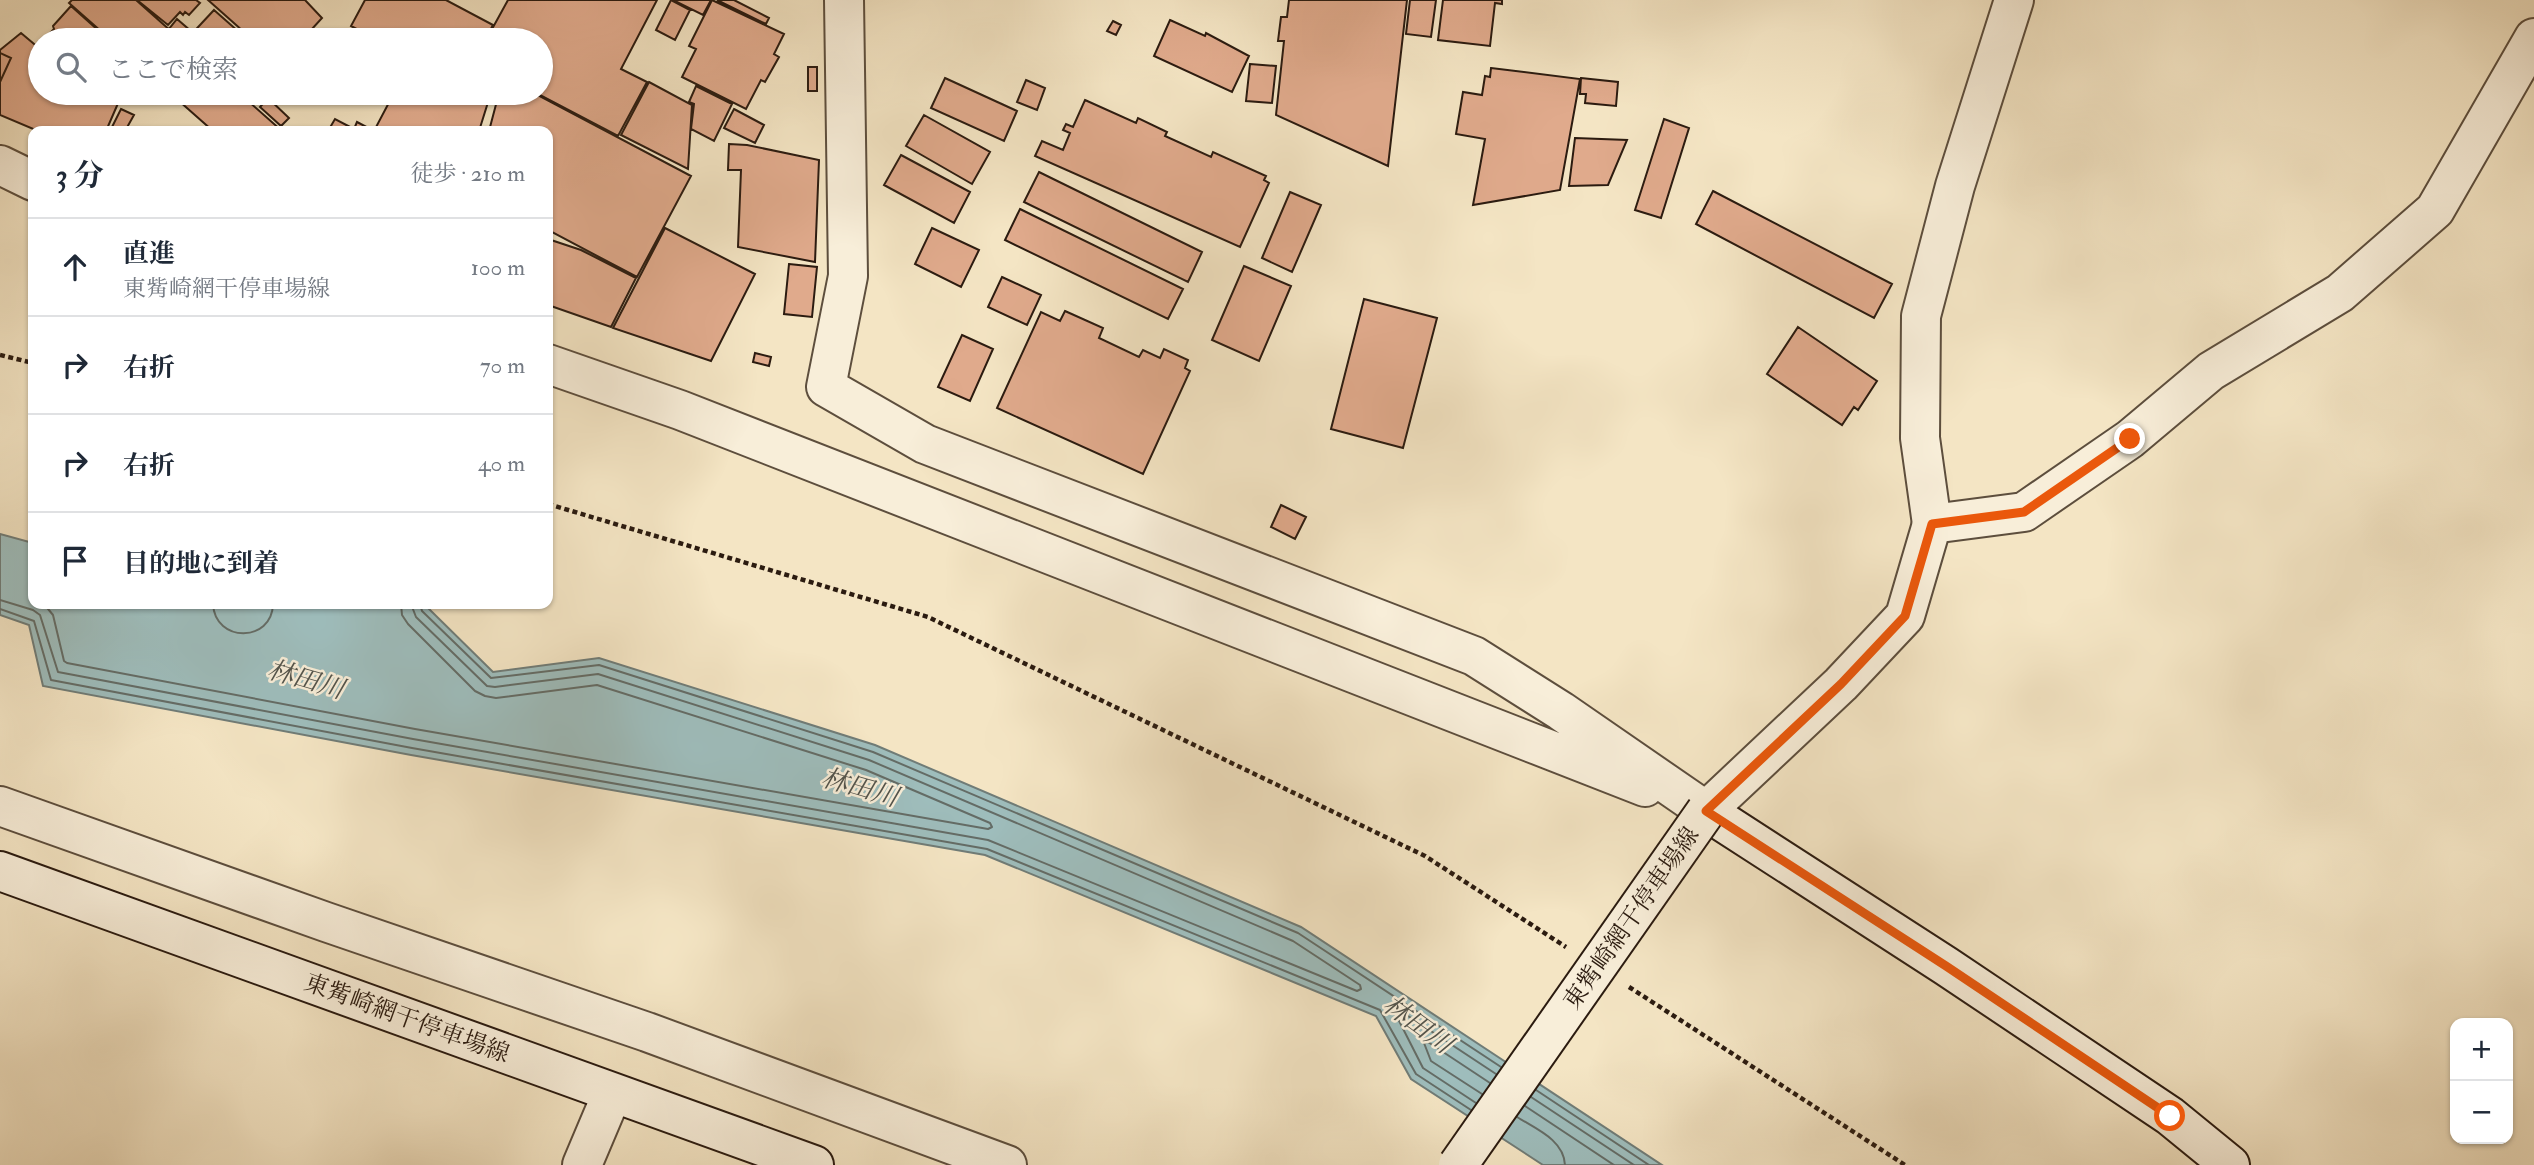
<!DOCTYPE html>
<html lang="ja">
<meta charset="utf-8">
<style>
body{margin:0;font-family:"IM FELL Double Pica","Noto Serif JP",serif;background:#f2f2f3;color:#1f2937}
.controls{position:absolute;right:21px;bottom:21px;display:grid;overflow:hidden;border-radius:14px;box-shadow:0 2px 5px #0004}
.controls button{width:63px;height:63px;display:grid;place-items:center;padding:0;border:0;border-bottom:2px solid #e0e1e3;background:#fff;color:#1f2937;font:35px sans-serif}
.stop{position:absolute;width:21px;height:21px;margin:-16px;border:5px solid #ea580c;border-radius:50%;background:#fff}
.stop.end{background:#ea580c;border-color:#fff;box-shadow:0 2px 7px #0008}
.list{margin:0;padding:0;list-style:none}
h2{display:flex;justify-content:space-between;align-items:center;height:91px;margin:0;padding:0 28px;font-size:30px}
h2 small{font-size:23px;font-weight:400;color:#747a83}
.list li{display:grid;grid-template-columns:46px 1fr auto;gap:21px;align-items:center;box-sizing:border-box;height:98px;padding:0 28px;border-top:2px solid #e0e1e3}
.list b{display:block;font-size:26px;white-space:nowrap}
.list p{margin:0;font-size:23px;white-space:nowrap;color:#747a83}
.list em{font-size:23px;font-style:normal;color:#747a83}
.icon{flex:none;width:38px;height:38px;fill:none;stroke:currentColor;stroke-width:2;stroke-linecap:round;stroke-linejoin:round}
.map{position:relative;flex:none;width:2534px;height:1165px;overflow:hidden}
.search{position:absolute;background:#fff;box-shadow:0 2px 5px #0004;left:28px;top:28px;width:525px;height:77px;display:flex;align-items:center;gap:18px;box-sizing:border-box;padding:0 24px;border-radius:38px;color:#747a83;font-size:26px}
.panel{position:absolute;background:#fff;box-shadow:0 2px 5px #0004;left:28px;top:126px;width:525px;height:483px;border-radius:14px}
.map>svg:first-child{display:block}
.water{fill:#9ebdbc;stroke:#707c77;stroke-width:2}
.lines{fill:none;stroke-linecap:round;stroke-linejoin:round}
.shore{stroke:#646c66;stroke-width:2}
.building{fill:#e0aa8c;stroke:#2b1b10;stroke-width:2}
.minor-casing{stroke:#5d4e3d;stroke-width:42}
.tertiary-casing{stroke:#5d4e3d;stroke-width:42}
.secondary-casing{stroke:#2b1b10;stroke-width:42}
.path{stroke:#2b1b10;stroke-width:4.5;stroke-dasharray:5 3.5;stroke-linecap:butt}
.minor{stroke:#f8eed9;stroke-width:38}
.tertiary{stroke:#f8eed9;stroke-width:38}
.secondary{stroke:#f8eed9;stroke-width:38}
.secondary-bridge-casing{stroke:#2b1b10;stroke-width:42;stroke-linecap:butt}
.secondary-bridge{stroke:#f8eed9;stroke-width:38}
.route{stroke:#ea580c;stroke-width:9}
.labels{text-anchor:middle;stroke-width:5;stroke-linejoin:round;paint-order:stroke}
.street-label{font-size:24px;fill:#2b1b10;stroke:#f8eed9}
.water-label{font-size:26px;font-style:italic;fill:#53544c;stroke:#f8eed9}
</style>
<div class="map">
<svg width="2534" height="1165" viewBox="0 0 2534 1165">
<rect width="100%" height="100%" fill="#f4e5c4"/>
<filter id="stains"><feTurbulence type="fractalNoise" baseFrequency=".00286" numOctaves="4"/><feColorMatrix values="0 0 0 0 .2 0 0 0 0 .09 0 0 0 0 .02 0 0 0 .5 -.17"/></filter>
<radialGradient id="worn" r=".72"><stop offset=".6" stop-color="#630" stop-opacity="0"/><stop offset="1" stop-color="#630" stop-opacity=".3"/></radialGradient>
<path class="water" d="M0,534l33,9v61h197l11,3 65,-3h118l69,68 106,-14 276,87 426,182 361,238h-119l-132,-86 -35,-63 -391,-161 -574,-100 -368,-69 -14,-61 -29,-10z"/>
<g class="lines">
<path class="shore" d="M0,600l33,10 7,5 18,57 355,67 575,101 369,151 4,-2 -1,-4 -67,-44 -424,-181 -271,-86 -103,13 -8,-1 -71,-69 -5,-13
M44,604l9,11 11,46 3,2 348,66 573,100 4,-2 -2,-4 -124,-53 -269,-85 -101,13 -11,-2 -10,-5 -67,-67 -6,-9 -1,-11
M213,604c2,39 59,39 60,0
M420,604l2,7 69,67 108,-13 274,87 425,181 203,134
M0,609l34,12 17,59 361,68 575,101 393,161 36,64 55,36
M1536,1090l113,75
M1482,1094l-51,-33 -7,-18 4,-1 62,41
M1531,1097l103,68
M1476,1103l-53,-35 -29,-57 5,-1 97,64
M1525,1106l89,59
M1517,1117c19,12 47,23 48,48"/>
</g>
<path class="building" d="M72,0h64l45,40h-70l-42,-37z
M137,0h59l4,3 -11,12 -4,-3 -2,3 -3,-3 -12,13z
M208,0h97l17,18 -20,22h-49z
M365,0h81l47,25 -8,15h-108l-26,-14z
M508,0h149l-36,69 26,13 -29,54 -82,-43h5v-53h-55z
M671,0l19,10 -15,30 -19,-10z
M673,0h38l-8,15z
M712,0l72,34 -10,20 5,3 -14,25 -4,-2 -15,29 -64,-32 14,-28 -7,-3z
M717,0h17l35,18 -3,6z
M1289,0h118l-19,166 -112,-51 8,-74h-6l3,-24h6z
M1410,0h26l-5,37 -25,-3z
M1443,0h59v4l-7,-1 -5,43 -52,-6z
M71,6l38,34h-53l-7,-6 5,-5 -1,-3z
M214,10l34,30h-62z
M177,19l15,13 -6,8h-5l-12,-11z
M1170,20l35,16 1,-3 43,23 -17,36 -78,-36z
M1113,21l8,4 -5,10 -9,-4z
M21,33l19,16v44h67l12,8 -13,30h-68l-38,-16v-33l11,-24 -11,-5v-3z
M0,53l11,5 -11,24z
M1250,64l26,2 -4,37 -26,-2z
M808,67h9v24h-9z
M1491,68l89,11 -20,111 -87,15 12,-66 -29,-5 7,-42 19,3 3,-19 5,1z
M945,78l72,33 -13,30 -73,-33z
M1581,78l37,4 -2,24 -31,-3 1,-9h-6z
M1026,80l19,8 -8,22 -20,-8z
M649,82l43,23 -4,64 -67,-34z
M696,86l36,18 -18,37 -23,-12 3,-25 -5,-2z
M170,93h69l43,38h-69z
M394,93h83l12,6 -10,32h-151l7,-12 19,10 3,-7 17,9z
M499,93h35l157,83 -54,101 -89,-47v-99h-59z
M268,98l21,20 -8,8 -21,-19z
M1085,100l51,23 2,-5 29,14 -2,4 46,21 2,-5 53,24 -2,4 5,3 -29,64 -205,-91 7,-15 21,9 7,-17 -7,-3 3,-6 7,3z
M121,109l13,6 -9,16h-15z
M734,109l30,16 -9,18 -31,-15z
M924,115l66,37 -18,32 -66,-38z
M1664,119l25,9 -28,90 -26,-8z
M1575,138l52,2 -19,45 -39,1z
M729,144l18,1 72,15 -4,102 -77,-15 3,-77h-13z
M901,155l69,37 -16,31 -70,-38z
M1039,172l163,80 -14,30 -164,-80z
M1713,191l179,93 -18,34 -178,-94z
M1290,192l31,13 -29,67 -30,-14z
M1020,209l163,80 -15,30 -163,-79z
M665,228l90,46 -44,87 -98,-33z
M932,228l47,22 -18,37 -46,-23z
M548,239l33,11 55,28 -25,49 -63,-22z
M789,264l28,3 -5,50 -28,-3z
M1244,266l47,20 -32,75 -47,-21z
M1002,277l39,18 -14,30 -39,-18z
M1364,299l73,19 -34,130 -72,-19z
M1065,311l38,17 -4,10 40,19 4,-7 17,8 4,-9 24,11 -3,8 5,3 -47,103 -146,-66 44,-96 19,9z
M1798,327l79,54 -19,29 -4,-3 -12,18 -75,-51z
M962,335l31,14 -23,52 -32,-14z
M755,353l16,4 -2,9 -16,-4z
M1281,505l25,12 -11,22 -24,-12z"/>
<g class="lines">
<g class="minor-casing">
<path id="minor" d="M844,0l4,276 -22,111 99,57 549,212 87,55 145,100
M0,165l33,16
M548,364l132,46 965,377
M0,806l326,116 321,110 360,133
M1706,811l135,-127 64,-68 27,-92 92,-12 106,-73 81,-68 129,-78 95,-83 99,-172
M582,1165l30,-71"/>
</g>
<g class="tertiary-casing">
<path id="tertiary" d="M1932,524l-12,-86 1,-122 34,-130 59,-186"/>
</g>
<g class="secondary-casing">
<path id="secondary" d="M1706,811l240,155 224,150 60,49
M0,871l814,294"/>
</g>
<path class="path" d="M0,355l33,8
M548,504l380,113 497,239 141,91
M1629,987l276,178"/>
<use href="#minor" class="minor"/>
<use href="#tertiary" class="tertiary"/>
<use href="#secondary" class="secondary"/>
<g class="secondary-bridge-casing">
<path id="secondary-bridge" d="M1458,1165l248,-354"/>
</g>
<use href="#secondary-bridge" class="secondary-bridge"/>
</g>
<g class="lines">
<path class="route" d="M2130,439l-106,73 -92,12 -27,92 -64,68 -135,127 240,155 224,150"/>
</g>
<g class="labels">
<g class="street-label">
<text transform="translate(1631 918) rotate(-55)" y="8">東觜崎網干停車場線</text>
<text transform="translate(407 1018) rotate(20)" y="8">東觜崎網干停車場線</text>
</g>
<g class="water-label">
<text transform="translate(306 679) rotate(16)" y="9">林田川</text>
<text transform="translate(860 787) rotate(16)" y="9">林田川</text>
<text transform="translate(1418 1024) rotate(36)" y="9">林田川</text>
</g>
</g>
<rect width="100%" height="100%" filter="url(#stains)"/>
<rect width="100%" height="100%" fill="url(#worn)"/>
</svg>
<div class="controls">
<button>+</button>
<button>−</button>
</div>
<div class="stop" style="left:2170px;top:1116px"></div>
<div class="stop end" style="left:2130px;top:439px"></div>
<div class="search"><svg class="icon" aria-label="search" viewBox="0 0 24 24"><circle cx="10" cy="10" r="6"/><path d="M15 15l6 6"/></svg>ここで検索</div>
<section class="panel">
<h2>3 分<small>徒歩 · 210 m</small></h2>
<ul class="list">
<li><svg class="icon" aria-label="ahead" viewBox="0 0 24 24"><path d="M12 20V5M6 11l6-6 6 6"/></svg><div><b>直進</b><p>東觜崎網干停車場線</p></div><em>100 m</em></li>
<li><svg class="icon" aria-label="right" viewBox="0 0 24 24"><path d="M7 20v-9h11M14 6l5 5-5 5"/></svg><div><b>右折</b></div><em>70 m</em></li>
<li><svg class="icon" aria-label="right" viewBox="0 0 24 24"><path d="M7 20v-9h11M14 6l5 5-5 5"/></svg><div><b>右折</b></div><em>40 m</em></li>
<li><svg class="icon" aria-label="arrive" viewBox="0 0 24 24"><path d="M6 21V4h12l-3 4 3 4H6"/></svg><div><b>目的地に到着</b></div></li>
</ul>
</section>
</div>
